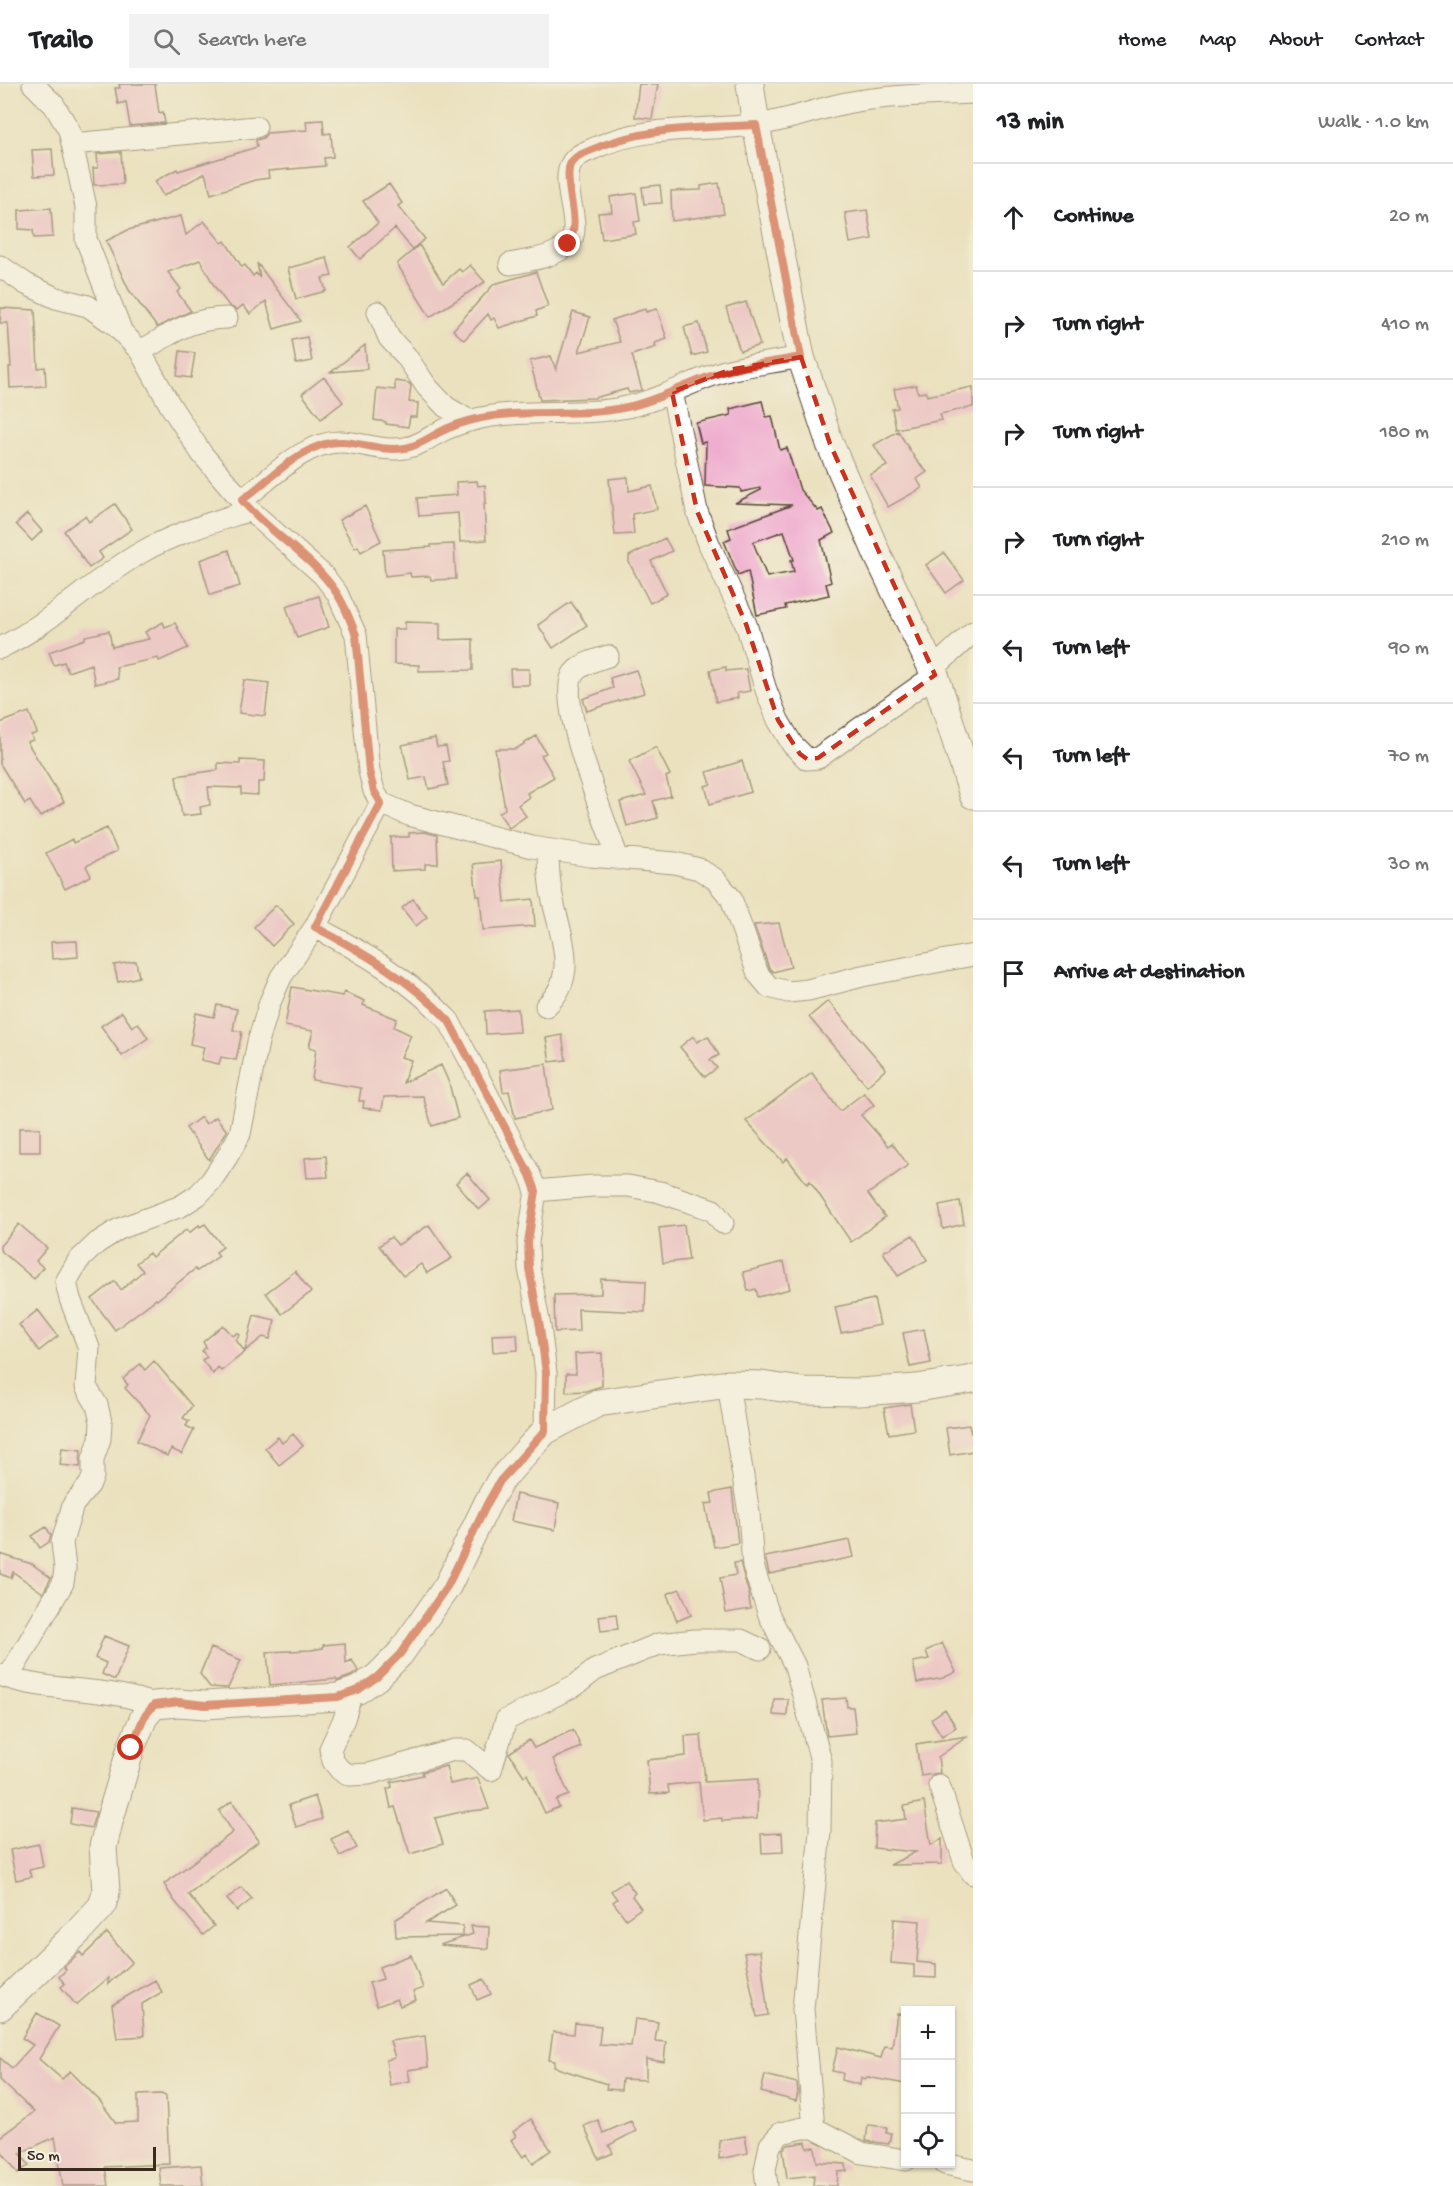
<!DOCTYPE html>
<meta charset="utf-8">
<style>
body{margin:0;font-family:"Gochi Hand",sans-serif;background:#f2f2f2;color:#202124}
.controls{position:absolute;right:18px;bottom:18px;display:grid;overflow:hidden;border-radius:0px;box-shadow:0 2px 4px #0004}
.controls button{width:54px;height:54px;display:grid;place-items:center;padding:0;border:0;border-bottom:2px solid #e0e0e0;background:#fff;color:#202124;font:30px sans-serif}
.scale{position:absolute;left:18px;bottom:15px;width:138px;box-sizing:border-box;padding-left:6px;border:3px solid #3b2a1e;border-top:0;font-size:16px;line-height:21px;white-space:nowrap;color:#3b2a1e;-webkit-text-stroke:4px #f7f3e8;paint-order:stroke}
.stop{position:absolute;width:18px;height:18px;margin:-14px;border:4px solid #c8321e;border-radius:50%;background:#fff}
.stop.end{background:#c8321e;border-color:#fff;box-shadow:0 2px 6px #0008}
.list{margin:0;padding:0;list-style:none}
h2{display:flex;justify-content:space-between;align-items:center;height:78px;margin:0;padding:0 24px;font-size:26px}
h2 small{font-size:20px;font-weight:400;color:#757577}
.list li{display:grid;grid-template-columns:39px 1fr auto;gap:18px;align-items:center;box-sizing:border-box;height:108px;padding:0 24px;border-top:2px solid #e0e0e0}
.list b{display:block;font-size:22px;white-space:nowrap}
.list em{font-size:20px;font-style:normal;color:#757577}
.icon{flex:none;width:33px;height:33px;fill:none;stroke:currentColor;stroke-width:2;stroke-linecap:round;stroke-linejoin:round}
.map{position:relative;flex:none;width:973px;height:2102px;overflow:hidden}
header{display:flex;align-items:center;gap:36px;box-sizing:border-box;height:84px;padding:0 30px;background:#fff;border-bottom:2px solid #e0e0e0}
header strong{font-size:28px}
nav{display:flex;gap:33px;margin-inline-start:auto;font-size:21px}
.search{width:420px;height:54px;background:#f2f2f2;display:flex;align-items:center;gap:15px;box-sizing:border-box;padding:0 21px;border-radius:0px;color:#757577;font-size:22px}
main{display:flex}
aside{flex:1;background:#fff}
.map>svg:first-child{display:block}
.building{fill:#efabce;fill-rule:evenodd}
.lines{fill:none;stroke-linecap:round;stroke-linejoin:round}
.minor-casing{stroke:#554536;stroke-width:23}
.tertiary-casing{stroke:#554536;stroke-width:29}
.minor{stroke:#fff;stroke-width:21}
.tertiary{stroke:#fff;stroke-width:27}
.route{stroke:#c8321e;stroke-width:8}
.marked{fill:none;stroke:#c8321e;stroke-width:4.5;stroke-dasharray:12 8;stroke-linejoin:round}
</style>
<header>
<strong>Trailo</strong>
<div class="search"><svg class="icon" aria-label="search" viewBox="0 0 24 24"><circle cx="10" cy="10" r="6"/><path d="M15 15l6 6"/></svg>Search here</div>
<nav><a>Home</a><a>Map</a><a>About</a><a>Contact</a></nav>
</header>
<main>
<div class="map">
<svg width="973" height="2102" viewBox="0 0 973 2102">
<rect width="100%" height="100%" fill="#f7f3e8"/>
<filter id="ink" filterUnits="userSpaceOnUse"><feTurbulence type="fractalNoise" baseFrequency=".0167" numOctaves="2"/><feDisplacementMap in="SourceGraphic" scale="12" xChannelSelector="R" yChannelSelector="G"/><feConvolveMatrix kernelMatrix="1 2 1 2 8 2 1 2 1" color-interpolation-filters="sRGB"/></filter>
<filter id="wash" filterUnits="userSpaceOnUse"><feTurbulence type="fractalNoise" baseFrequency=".008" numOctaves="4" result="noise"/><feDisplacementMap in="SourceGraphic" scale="24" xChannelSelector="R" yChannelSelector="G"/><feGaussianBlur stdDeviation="1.35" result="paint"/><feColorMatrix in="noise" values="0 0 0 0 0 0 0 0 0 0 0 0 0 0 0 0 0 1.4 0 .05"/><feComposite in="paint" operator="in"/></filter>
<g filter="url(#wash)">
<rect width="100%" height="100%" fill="#ebe1bf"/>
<g id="blocks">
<path class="building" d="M119,0h36l4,29 4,-1 2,11 -35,3 -4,-24 -8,2 -3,-16h5z
M639,0h19l-6,35 -17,-2z
M323,36l1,14 7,-1 2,24 -9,1 1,8 -57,5 1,7 -14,2 -44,14 -6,-21 -42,23 -8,-15 22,-12 1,2 79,-24 -1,-7 7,-2 4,-5 40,-3 -1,-9z
M52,65l2,26 -20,1 -2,-26z
M121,68l2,32 -29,1 -1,-17h5l-1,-14z
M719,99l5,31 -52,7 -1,-30 30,-1v-4z
M389,100l13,19 -4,3 27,33 -13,10 -17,-21 -35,31 -10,-12 28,-24 -15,-22z
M660,101l2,18 -18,1 -2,-17z
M636,109l4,28 -6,1 2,12 -34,5 -4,-26 14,-1 -2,-15z
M51,124l2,29 -19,1 -1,-8 -14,-1v-19z
M867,126l5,29 -22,4 -5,-30z
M181,132l5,19 18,-14 18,22 3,-2 17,26 3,-2 8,11 3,-3 4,5 -3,-15 44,58 -27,8 -8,-28 -16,13 -7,-9 -6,5 -8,-4 -14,-19 -15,-27 -32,12 13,17 -4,3 14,19 -34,16 -28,-37 -23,-49 22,-11z
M419,161l24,38 16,-14 3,3 8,-7 15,17 -55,35 -33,-53z
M327,174l5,18 -10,2 4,13 -30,8 -8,-31z
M536,188l12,34 -12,5 1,5 -38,12 -5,-10 -3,2 -3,-6 -24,26 -11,-10 41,-46z
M746,218l14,43 -20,6 -14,-43z
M1,224l34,2 3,58 7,-1 1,19 -36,2 -1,-21h2l-3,-44h-8z
M645,225l1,3 11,-3 10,30 -12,4 1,4 -24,8 10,35 -13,3 -2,-4 -33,9 -54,2 -10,-39 21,-5 5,14 17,-58 17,5 -11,35 41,-10 -8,-22z
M699,239l8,29 -15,4 -8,-29z
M307,253l5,24 -16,3 -4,-24z
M365,261l2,24 -36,3z
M180,267l15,2 -4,25 -14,-2z
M324,293l19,25 -22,17 -19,-25z
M395,297l14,2 2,3 -2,16 9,1 -1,14h-7l-2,10 -22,-3v-2l-12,-2 3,-32 18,2z
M916,301l2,8 8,-1 1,4 46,-9v20l-33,7 2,6 -46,9 -4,-20 6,-1 -4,-19z
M762,317l4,16 6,-1 8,34 7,-2 13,42 18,21 4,-2 12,24 -13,7 10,42 -5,2 3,11 -44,10 1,4 -29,6 -9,-44 -10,4 -14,-34 7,-3 -3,-9 64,-24 -57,-2 26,-13 -1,-2 -19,4 -1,-4 -35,-2 1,-44 -5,1 -5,-20 35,-8 -1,-6zM784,447l10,29h-3l3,12 -27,5 -14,-35z
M898,347l18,29 11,12 -10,7 5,9 -34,19 -18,-32 17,-9 -13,-21z
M628,393l1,14 23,-5 5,23 -25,5 2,20 -19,1 -6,-56z
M477,397l1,5 7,-1 1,18h-2l2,37 -26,2 -2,-29 -39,3 -2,-18 40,-3 -1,-13z
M115,420l17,25 -33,23 4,6 -14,10 -25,-37 21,-15 4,6z
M365,422l16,35 -20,11 -3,-6 -3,2 -16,-28z
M27,430l15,17 -10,10 -16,-17z
M665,454l7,13 -21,10 16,33 -17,9 -21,-41v-6z
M454,460l2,35 -25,1 -1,-4 -19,1 -1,-4 -25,3 -2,-26 48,-3v-2z
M229,466l11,36 -30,9 -10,-35z
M944,469l20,27 -18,13 -20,-28z
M319,512l10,31 -32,11 -11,-32z
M571,518l16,23 -34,23 -15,-23z
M163,538l2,5 10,-4 13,25 -29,13 -1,-3 -42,9 2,12 -23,5 -4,-20 -23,8 -4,-10 -10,3 -5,-13 36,-13v-3l24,-5 3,16 37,-8 -4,-7z
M405,538l35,1v17l33,-1v31l-54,1v-6l-25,-1v-35h11z
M726,583v4l20,-2 4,22 -13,2 1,5 -22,4 -6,-32z
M510,585h19v16h-18z
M636,586l8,23 -57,18 -4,-12 30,-11 -3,-10z
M244,596l25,3 -4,33 -26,-3z
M29,628l8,21 -6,2 2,5 -6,2 37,60 -24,15 -10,-16 -5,3 -25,-40v-41z
M536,652l10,17 -5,2 13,22 -27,16 2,4 -11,8 8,11 -17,12 -10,-15 6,-4 -10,-60h21z
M435,654l2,9 9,-1 3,15 -6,1 5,23 -19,4 -3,-12 -16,3 -8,-35z
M656,663l14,28 -4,2 5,19 -18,5 5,17 -31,8 -7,-24 26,-7 -17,-34z
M240,676l25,1 -1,21h-6v13l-17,-1v-6l-33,-1 2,18 -10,2 1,7 -19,2 -6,-40 42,-6v-7l22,1z
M742,677l9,31 -41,12 -5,-18 6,-2 -4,-12z
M107,744l10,23 -31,15 5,10 -26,13 -19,-36 26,-14 1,4z
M424,748l13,3 1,29h-13v5l-33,2 -1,-34h18v-4z
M501,777l4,41 28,-3 2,27 -52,4 -3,-34h-3l-4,-32z
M413,815l14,18 -11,9 -14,-18z
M276,821l18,19 -22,22 -18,-19z
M779,839l12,44 -18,5 -4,-4 -15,-43z
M77,857l1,16 -26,2 -1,-17z
M136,877l3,16 -21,5 -4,-17z
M292,903l50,9 2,-4 21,9 -2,4 34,14 -3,8 17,8 -10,22 10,3 -8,23 38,-18 8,18 9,35 -26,8 -9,-30 -39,1 -2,13 -19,-2 1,-7h-5l2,-13 -49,-8 4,-31 -7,-2 4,-16 -28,-5z
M828,917l58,68 -19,17 -58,-69z
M217,921l20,4 -4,21 9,2 -6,28 -15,-3 -2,7 -18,-4 3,-13 -14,-3 6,-31 18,4z
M518,925l2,23 -34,2 -1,-23z
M122,928l10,15 6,-4 10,15 -26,18 -21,-30z
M562,951l4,25 -16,2 -4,-24z
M693,952l4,6 11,-6 11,19 -9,5 7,8 -12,9 -25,-30z
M546,980l6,46 -37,8 -6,-27 -6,1 -3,-22z
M812,989l28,38 24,-18 10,12 -13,10 27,31 4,-3 16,22 -40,29 17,23 -34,25 -41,-61 -3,3 -20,-26 -4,4 -37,-41z
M201,1033l5,7 10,-7 11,14 -18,29 -23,-32z
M19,1044h21v24h-21z
M326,1072l2,21 -21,1 -2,-20z
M467,1089l23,27 -11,10 -23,-27z
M960,1117l4,23 -21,5 -4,-24z
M19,1140l28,24 -11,13 7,6 -9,12 -34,-29v-4z
M205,1140l18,23 -7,5 3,4 -22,15 -2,-2 -38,31 -1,-1 -41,31 -23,-31 23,-18 6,9 22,-19 -7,-8 13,-10 3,4 35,-28 2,4 10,-8 1,2z
M429,1141l23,33 -25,15 -6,-9 -18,12 -24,-30 12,-9 7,8z
M684,1141l5,35 -26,3 -4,-35z
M913,1151l14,25 -29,16 -15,-24z
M784,1178l6,27 -32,8 -2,-8 -8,2 -5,-19z
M295,1187l16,21 -29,22 -16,-21z
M601,1195l45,2 -1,31 -67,-3 1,22 -24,1 -1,-37 47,-1z
M874,1215l6,26 -39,8 -6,-26z
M38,1226l20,26 -19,15 -20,-26z
M254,1231l21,5 -5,19 -7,-2 -18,14z
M223,1241l10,11 4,-3 3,2 -4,5 9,12 -24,19 -3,-4 -5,7 -11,-14 5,-3 -5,-6 4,-4 -3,-5z
M924,1245l7,34 -21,4 -7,-34z
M517,1250l1,16 -25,2 -1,-17z
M602,1269v33l-16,5 -20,1v-18h10l-1,-20z
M154,1277l38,45 -9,12 6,3 -3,5 8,4 -12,24 -11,-5 -4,7 -30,-15 13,-26 -25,-27 3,-3 -5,-6 17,-15 5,6z
M910,1320l4,26 -25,4 -5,-26z
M969,1341l2,8h2v18l-23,4 -4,-27z
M293,1350l10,12 -24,19 -14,-17 13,-11 4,6z
M62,1364l19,2 -1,17 -20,-2z
M732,1405l6,54 -24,4 -9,-43 8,-1 -2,-10z
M516,1410l43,9 -4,27 -44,-9z
M46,1443l5,8 -2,7 -9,6 -8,-12z
M850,1456l4,17 -85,17 -4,-17z
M0,1470l32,10 19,14 -8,15 -30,-21 -2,6 -11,-4z
M740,1478l10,36 -1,1 2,10 -25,4 -6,-35 16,-3 -2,-12z
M680,1505l11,26 -14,6 -10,-27z
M616,1530l2,15 -17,2 -2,-15z
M104,1552l25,10 -14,34 -13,-6 4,-11 -11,-5z
M345,1559l1,20 6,-3 6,11 -7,5 -14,5 -1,-2 -66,6 -3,-33 44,-2 12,-2v-3z
M942,1559l14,29 -13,6 -26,5 -4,-21 16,-3 -3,-8z
M211,1564l30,12 -13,28 -18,-1 -10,-13z
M846,1614l1,9h6l3,26 -29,3 -5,-36z
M774,1615h14l-1,17 -14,-1z
M945,1625l11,18 -14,9 -11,-17z
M573,1646l8,17 -28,12 16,36 -13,5 3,7 -14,6 -18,-39 -3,2 -15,-23 20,-13 5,8z
M701,1651l4,47 53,-3 -1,40 -35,2v-3l-19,2 -4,-38 -31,3 1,8 -19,1 -3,-34 39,-4 -1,-20z
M968,1652l-30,21 2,16 -19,3 -5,-32z
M446,1682l4,18 28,-6 11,31 -28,3 -26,6 8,26 -33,10 -15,-47 -4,1 -4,-19 5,-2 -1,-5 32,-7 -1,-3z
M315,1712l7,23 -26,8 -7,-22z
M232,1717l27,40 -71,53 26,32 -11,9 -30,-36 -9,-15 69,-52 -14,-21z
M924,1718l7,43 11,-6v25l-52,1 26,-13 -42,-4 1,-25 31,-4 -2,-13z
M72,1724l24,4 -5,16 -21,-4z
M348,1747l9,17 -17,8 -9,-17z
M782,1749l1,19 -21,1 -1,-19z
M39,1760l4,23 -14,3 2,7 -15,3 -6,-30z
M626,1797l9,12 -3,3 9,12 -15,11 -13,-17 4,-3 -6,-8z
M241,1803l11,12 -15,12 -10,-12z
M446,1804l10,17 -30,18 37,3v10l-67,1 -1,-17z
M894,1835l26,2 -3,41 19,2v14l-22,-1v-12l-23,-2z
M471,1842l18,1 -1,22 -48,-4 33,-11z
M107,1849l25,29 -24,22v-6l-32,27 -15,-18 4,-3 -6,-7 7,-7 -2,-3 16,-15 3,4z
M760,1867l8,64 -11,2 -13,-64z
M411,1871l12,33 -10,4 3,8 -16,6 -3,-7 -20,7 -8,-23 14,-4 -4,-12z
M484,1895l7,15 -14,6 -6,-15z
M155,1896l7,12 -20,12 2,32 -27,2 -5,-33z
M37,1929l22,13 -20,33 23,20 8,-8 30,30 16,22 22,-1v-27l23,-1 5,2 3,68 -64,3 3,19h-45l-8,-49 -35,16 9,12 -11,8 -18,-24v-12l34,-25 -34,-32v-22l12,10 21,-23 -11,-7z
M897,1930l9,1v69l-39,-7 -1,2 -5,-2 -1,8 -18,-5 1,-7 -11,-2 6,-24 43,11 3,-12 8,1z
M635,1935l23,3 -3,19 11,1 -2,20 -18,-3v21l-24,-1 -1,11 -15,-1 1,-5 -53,-17 1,-6 -6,-1 4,-28 21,2 1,-11 26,3 -2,18 32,2z
M425,1952l3,31 -20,3 2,11 -20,4 -4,-25 9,-2 -5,-17z
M765,1991l32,8 1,10 -2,8 -35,-9z
M531,2035l20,31 -18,13 -6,-9 -4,3 -12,-17 5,-4 -3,-4z
M598,2036l5,13 28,-12 5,10 -27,14 4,8 -14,6 -15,-33z
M868,2041l19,2 -1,6h5l-2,11 -23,-3z
M745,2052l3,17 -29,6 1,-19z
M806,2058l1,6 8,-1 2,15 29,2 1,7 -9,1 -1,14 -24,-1 1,-10 -27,3 -4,-29 5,-4z
M201,2081l2,21h-42l-2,-18z"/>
</g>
</g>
<g filter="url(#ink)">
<use href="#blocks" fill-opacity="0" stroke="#554536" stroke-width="1.5"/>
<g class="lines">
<g class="minor-casing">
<path id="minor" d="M33,0l21,21 15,25 17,77v32l35,91
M72,60l184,-17
M510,180c18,-4 45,-6 59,-21 17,-18 -16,-67 8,-86 6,-5 14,-7 20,-10 49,-22 105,-16 157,-22 31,-3 62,-16 92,-22 41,-8 85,-8 127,-10
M0,182l26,18 30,14 32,8 27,19 25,26 30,54 32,49 48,56 73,65 14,18 19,42 13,136 5,20 7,12 28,12 123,32 58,9 85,7 24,6 16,10 16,19 27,76 11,13 19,5 20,-2 54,-14 111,-21
M378,228l11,26 17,18 21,31 19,20 24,14
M140,267c33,-17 46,-32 87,-33
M672,308l25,119 12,33 37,80 20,66 12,30 14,24 15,15 11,-1 117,-83
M242,416c28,-20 63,-60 100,-58 21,1 42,10 63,6 13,-2 22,-9 33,-15 13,-7 29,-12 43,-15 48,-10 98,-1 146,-11 35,-7 67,-28 102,-37 24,-6 48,-8 72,-13
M0,564c52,-25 92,-68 142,-96 33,-19 72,-30 108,-42
M608,572c-12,4 -30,8 -36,20 -14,31 34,146 46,183
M932,586l41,-38
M315,843c48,25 97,54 134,94l81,154 6,16 -8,51 1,26 11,59 6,46 -1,58
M546,922c33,-30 15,-68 7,-105 -4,-17 -5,-34 -5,-51
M536,1107l57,-5h35l32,6 53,18 10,13
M728,1300l21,129 4,53 16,49 26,51 26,95 -1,70 -17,178 11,119
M0,1591c50,19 105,10 154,30
M8,1594l55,-95 2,-14 -3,-27 11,-37 17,-21 3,-7v-18l7,-20 1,-17 -4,-17 -11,-18 3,-39 -19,-49 -4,-17 12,-21 19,-18 22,-14 62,-23 17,-11 13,-14 16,-24 13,-23 18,-92 12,-40 11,-25 34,-50 66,-124
M352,1608l-8,27 -14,30 3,12 7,9 10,5 19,-1 85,-24h13l24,20 15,-50 70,-35 19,-15 64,-26 36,-4h46l19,9
M939,1701l25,76 9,13
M945,2080l28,6
M767,2102l-2,-16 5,-25 11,-12 22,-5h11l48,25 44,7"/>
</g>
<g class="tertiary-casing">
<path id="tertiary" d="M750,0l6,41 45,232 29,87 48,112 57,119 38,120
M0,1923l79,-76 23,-25 4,-14 -3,-45 6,-25 22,-74 13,-31 10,-12 25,-2 26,2 133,-8 20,-7 19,-13 23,-23 48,-69 39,-81 13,-23 23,-26 22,-24 53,-28 130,-19 33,1 41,6 57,1 58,-4 56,-9"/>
</g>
<use href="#minor" class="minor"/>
<use href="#tertiary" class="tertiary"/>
</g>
</g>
<g class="lines" filter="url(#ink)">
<path class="route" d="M131,1664l13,-31 10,-12 25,-3 26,3 133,-8 20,-7 19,-13 23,-23 48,-69 39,-81 13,-23 45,-50 1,-58 -6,-46 -11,-59 -1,-26 8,-51 -6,-16 -81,-154c-37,-40 -86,-69 -134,-94l66,-124 -7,-12 -5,-20 -13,-136c-6,-15 -11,-30 -20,-43 -24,-36 -66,-58 -94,-92 28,-20 63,-60 100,-58 21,1 42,10 63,6 13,-2 22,-9 33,-15 13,-7 29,-12 43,-15 48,-10 98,0 146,-11 35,-7 67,-28 102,-37 23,-6 48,-8 72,-13l-45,-232c-56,3 -115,2 -167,26 -8,3 -18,7 -20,17 -4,24 13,55 -1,76"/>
</g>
<path d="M0 0H973V2102H0ZM801,273l29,87 105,231 -117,83 -11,1 -7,-5 -22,-34 -32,-96 -49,-113 -25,-119 57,-22z" fill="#ebe1bf" fill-opacity=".55" fill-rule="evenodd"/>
<path class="marked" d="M801,273l29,87 105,231 -117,83 -11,1 -7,-5 -22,-34 -32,-96 -49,-113 -25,-119 57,-22z"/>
</svg>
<div class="controls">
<button>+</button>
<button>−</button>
<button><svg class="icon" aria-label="locate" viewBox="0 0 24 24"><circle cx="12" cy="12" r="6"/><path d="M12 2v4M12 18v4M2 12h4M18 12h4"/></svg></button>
</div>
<div class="scale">50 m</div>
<div class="stop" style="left:131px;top:1664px"></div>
<div class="stop end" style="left:568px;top:160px"></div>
</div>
<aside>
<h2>13 min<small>Walk · 1.0 km</small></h2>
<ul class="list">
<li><svg class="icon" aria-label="ahead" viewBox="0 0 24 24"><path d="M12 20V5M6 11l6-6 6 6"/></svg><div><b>Continue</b></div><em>20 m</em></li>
<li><svg class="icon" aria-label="right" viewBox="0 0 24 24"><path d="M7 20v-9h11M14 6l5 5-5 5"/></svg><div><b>Turn right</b></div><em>410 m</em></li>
<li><svg class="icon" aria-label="right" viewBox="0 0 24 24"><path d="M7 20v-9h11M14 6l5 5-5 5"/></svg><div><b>Turn right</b></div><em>180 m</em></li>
<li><svg class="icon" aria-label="right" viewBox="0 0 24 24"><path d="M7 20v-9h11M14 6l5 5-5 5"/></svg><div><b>Turn right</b></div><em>210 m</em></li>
<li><svg class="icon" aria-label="left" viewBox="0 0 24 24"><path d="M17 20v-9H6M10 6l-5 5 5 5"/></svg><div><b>Turn left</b></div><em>90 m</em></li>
<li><svg class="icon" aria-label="left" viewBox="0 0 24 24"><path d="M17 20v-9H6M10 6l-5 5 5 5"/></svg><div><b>Turn left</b></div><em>70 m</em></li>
<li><svg class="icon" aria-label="left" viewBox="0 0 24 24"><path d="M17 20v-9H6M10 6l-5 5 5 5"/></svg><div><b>Turn left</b></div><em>30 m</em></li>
<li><svg class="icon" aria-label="arrive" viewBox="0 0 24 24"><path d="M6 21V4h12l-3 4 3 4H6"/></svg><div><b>Arrive at destination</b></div></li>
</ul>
</aside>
</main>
